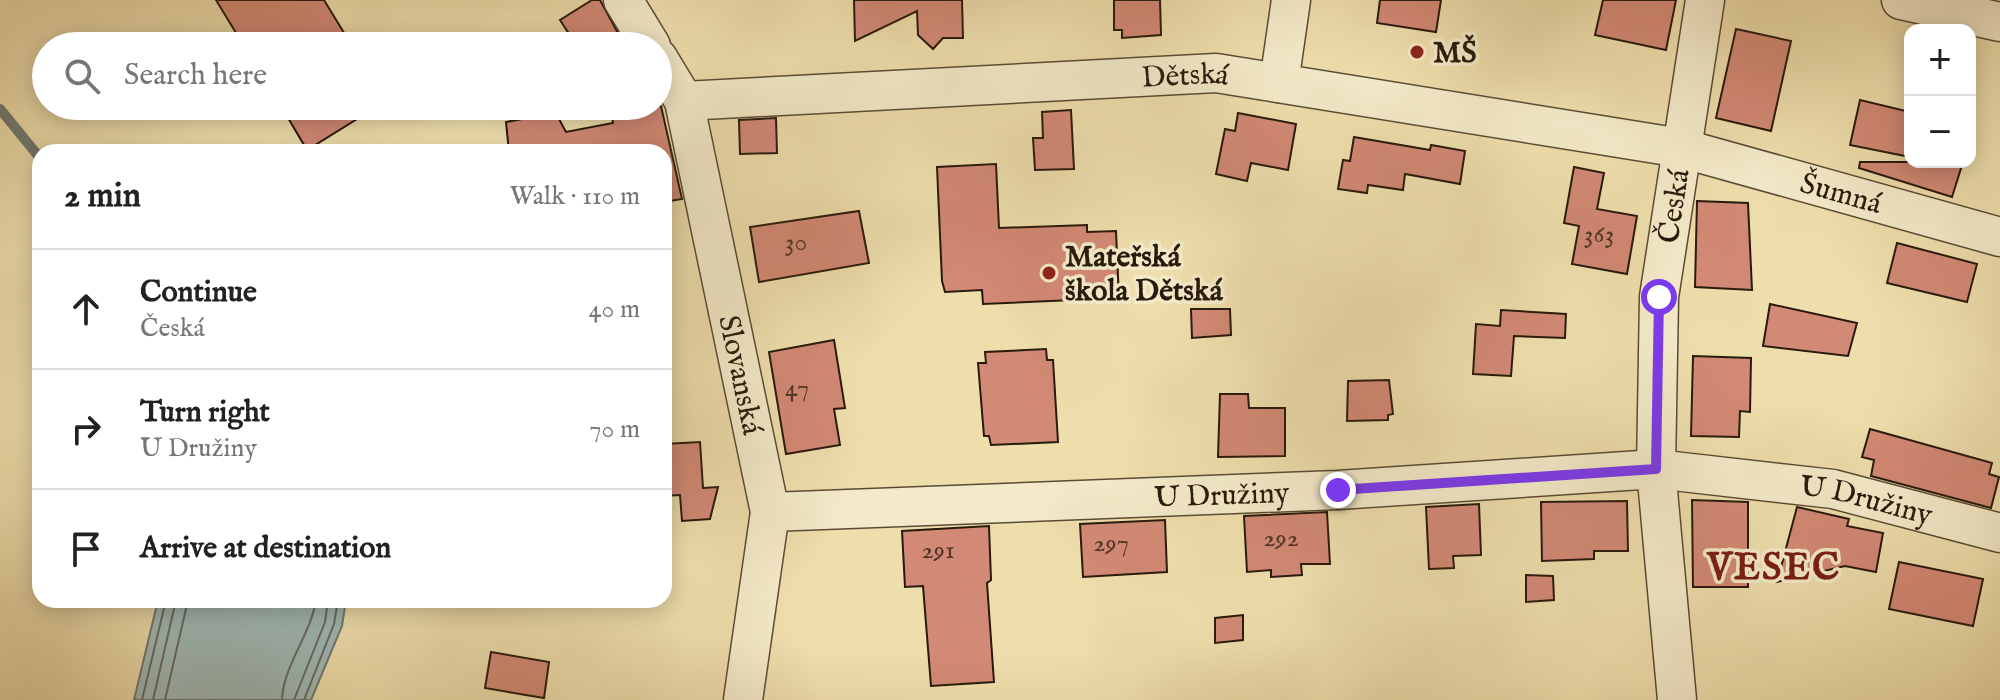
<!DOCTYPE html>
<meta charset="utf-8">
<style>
body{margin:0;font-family:"IM FELL English",serif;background:#f6f6f6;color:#222}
.controls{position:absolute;right:24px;top:24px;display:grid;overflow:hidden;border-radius:16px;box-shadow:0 4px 20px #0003}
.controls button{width:72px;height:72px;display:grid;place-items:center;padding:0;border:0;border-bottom:2px solid #e0e0e0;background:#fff;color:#222;font:40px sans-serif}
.stop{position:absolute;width:24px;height:24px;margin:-18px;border:6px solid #7c3aed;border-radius:50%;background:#fff}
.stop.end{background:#7c3aed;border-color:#fff;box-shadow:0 2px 8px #0008}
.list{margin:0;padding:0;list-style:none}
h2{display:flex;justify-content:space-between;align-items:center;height:104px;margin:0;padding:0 32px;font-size:34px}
h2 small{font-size:26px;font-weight:400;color:#767676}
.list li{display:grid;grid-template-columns:52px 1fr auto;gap:24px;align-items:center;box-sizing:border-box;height:120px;padding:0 32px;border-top:2px solid #e0e0e0}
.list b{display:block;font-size:30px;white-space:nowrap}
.list p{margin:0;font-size:26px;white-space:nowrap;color:#767676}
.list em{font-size:26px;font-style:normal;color:#767676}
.icon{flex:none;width:44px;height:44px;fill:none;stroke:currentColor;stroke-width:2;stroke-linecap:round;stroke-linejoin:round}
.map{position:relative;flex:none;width:2000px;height:700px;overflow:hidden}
.search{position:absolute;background:#fff;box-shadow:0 4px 20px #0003;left:32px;top:32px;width:640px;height:88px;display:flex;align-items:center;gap:20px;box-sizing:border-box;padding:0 28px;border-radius:44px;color:#767676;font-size:30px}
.panel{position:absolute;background:#fff;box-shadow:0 4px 20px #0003;left:32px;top:144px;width:640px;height:464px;border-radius:24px}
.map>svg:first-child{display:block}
.water{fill:#9fb9b6;stroke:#707972;stroke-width:2}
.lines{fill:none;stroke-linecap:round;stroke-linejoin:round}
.shore{stroke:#646a62;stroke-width:2}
.stream{stroke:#707972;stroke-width:10}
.building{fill:#d28975;stroke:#291a0d;stroke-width:2}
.minor-casing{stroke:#5a4b35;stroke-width:41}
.minor{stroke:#f4eac9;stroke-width:38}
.route{stroke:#7c3aed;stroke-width:10}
.poi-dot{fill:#8f2418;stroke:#f4eac9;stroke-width:3}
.labels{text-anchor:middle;stroke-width:7;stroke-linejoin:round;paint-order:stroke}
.number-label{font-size:26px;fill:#533627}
.poi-label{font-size:30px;font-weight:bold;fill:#291a0d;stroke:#f4eac9;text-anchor:start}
.street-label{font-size:30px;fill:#291a0d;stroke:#f4eac9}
.district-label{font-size:38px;font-weight:bold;letter-spacing:2px;fill:#7a1f14;stroke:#f4eac9}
</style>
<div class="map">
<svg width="2000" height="700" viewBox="0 0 2000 700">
<rect width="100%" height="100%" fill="#eedeac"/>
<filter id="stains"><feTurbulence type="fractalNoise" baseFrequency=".0025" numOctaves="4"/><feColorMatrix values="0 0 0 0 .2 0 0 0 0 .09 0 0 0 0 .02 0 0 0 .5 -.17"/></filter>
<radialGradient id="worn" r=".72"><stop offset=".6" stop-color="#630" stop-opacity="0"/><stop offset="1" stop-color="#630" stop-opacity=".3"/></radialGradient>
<path class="water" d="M158,600h188l-4,26 -31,74h-177z"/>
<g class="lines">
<path class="shore" d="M142,700l24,-100
M153,700l23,-100
M165,700l23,-100
M282,700c1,-34 29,-66 34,-100
M294,700l31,-78 3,-22
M304,700l30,-76 4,-24"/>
<path class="stream" d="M0,109l40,49"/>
</g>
<path class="building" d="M216,0h108l28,46h-108z
M592,0h8l25,46h-48l-17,-26z
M854,0h108l1,38h-20l-10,11 -15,-14 -1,-24 -62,30z
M1114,0h46l1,35 -39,3v-8h-8z
M1380,0h61l-5,32 -59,-9z
M1603,0h73l-10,50 -71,-15z
M1736,29l55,12 -20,90 -55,-13z
M1860,100l50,12v45l-60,-12z
M281,106h97l-71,44z
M515,106h37l14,26 47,-9 -2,-12 50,-5 21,93 -18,3v-50h-155l-3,-30 16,-3z
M1071,110l3,59 -39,1 -2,-32h10l-1,-26z
M1238,113l58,11 -8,46 -37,-7 -4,18 -31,-7 9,-45 10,2z
M776,118l1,35 -37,1 -1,-34z
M1354,137l76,13 1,-5 34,6 -5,33 -55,-10 -2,16 -35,-5 -1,8 -29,-4 5,-29 7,1z
M1860,162h103l-11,35 -93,-29z
M996,164l3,64 88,-3v7l29,-1 3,67 -136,6 -1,-14 -37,2 -3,-11 -5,-114z
M1574,167l30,6 -7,36 40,7 -10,58 -55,-10 7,-38 -15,-3z
M1697,201l51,2 4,87 -57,-3z
M859,211l10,52 -110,19 -9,-55z
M1897,243l80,21 -10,38 -80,-19z
M1770,304l87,19 -9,33 -85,-10z
M1191,309h39l1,26 -39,3z
M1501,310l65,4 -1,24 -51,-2 -3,40 -38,-2 3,-50 24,2z
M834,340l11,68 -11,1 6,36 -54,9 -17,-102z
M1046,349l1,11h6l5,82 -67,3 -2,-9h-5l-6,-73h8l-1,-11z
M1693,356l58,2 -1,54 -10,-1 -1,26 -48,-1z
M1389,380l4,34 -5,1v5l-41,1 1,-40z
M1220,394h28l1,14h36v48l-67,1z
M1870,429l122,34 -3,11 10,3 -8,31 -120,-32 3,-16 -12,-3z
M700,442l3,46 15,-1 -8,32 -28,2 -2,-26 -16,1v-52z
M1692,500l56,2v85h-55z
M1627,501l1,50h-34v8l-52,2 -1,-59z
M1479,504l2,51 -28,1 1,12 -25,1 -3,-62z
M1797,507l52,12 -2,7 36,7 -7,39 -31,-6 -68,16z
M1327,512l3,52h-29l1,11 -31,2v-7l-24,2 -3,-56z
M1165,520l2,52 -84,5 -3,-53z
M989,526l2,54 -4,3 7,99 -63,4 -8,-100 -18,1 -3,-56z
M1899,562l84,17 -10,47 -84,-17z
M1526,575l27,1 1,24 -28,2z
M1243,615v25l-28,3v-25z
M491,652l58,10 -5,36 -59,-10z"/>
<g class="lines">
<g class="minor-casing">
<g id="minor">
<path d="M623,0l28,46"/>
<path d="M1901,0l99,22"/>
<path id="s1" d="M658,58l26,43 86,411 -27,188"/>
<path d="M1279,83l12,-83"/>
<path id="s2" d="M684,101l532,-28 465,75 319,89"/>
<path id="s3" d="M770,512l568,-22 318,-21 177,20 167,44"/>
<path id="s4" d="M1677,700l-21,-231 3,-172 46,-297"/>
</g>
</g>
<use href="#minor" class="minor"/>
</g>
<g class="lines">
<path class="route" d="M1338,490l318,-21 3,-172"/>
</g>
<g class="poi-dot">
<circle cx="1417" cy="52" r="8"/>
<circle cx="1049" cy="273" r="8"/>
</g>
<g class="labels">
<g class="number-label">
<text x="1599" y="242">363</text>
<text x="796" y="250">30</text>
<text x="797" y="396">47</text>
<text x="1281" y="546">292</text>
<text x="1111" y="551">297</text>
<text x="938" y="558">291</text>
</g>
<g class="poi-label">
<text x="1433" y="62">MŠ</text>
<text x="1065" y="266">Mateřská<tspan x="1065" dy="34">škola Dětská</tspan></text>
</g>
<g class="street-label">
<text dy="10" stroke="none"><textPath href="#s2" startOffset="502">Dětská</textPath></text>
<text dy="10" stroke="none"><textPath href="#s2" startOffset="1170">Šumná</textPath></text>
<text dy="10" stroke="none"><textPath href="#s4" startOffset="496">Česká</textPath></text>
<text dy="10" stroke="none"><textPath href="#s1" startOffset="330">Slovanská</textPath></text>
<text dy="10" stroke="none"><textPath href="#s3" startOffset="452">U Družiny</textPath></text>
<text dy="10" stroke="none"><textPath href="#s3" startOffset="1100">U Družiny</textPath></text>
</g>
<g class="district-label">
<text x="1774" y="579">VESEC</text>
</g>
</g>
<rect width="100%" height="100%" filter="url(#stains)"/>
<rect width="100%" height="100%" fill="url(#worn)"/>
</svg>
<div class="controls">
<button>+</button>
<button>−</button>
</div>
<div class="stop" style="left:1659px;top:297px"></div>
<div class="stop end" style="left:1338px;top:490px"></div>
<div class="search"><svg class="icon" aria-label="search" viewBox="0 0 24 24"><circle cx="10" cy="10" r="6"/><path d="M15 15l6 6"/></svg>Search here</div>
<section class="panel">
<h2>2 min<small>Walk · 110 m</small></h2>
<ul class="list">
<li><svg class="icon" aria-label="ahead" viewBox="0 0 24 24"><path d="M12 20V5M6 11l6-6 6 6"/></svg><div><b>Continue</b><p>Česká</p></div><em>40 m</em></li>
<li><svg class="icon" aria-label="right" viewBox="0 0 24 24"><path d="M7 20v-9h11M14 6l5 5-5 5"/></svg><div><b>Turn right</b><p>U Družiny</p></div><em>70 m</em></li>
<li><svg class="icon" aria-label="arrive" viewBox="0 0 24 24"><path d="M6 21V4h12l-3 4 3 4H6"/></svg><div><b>Arrive at destination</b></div></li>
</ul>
</section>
</div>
